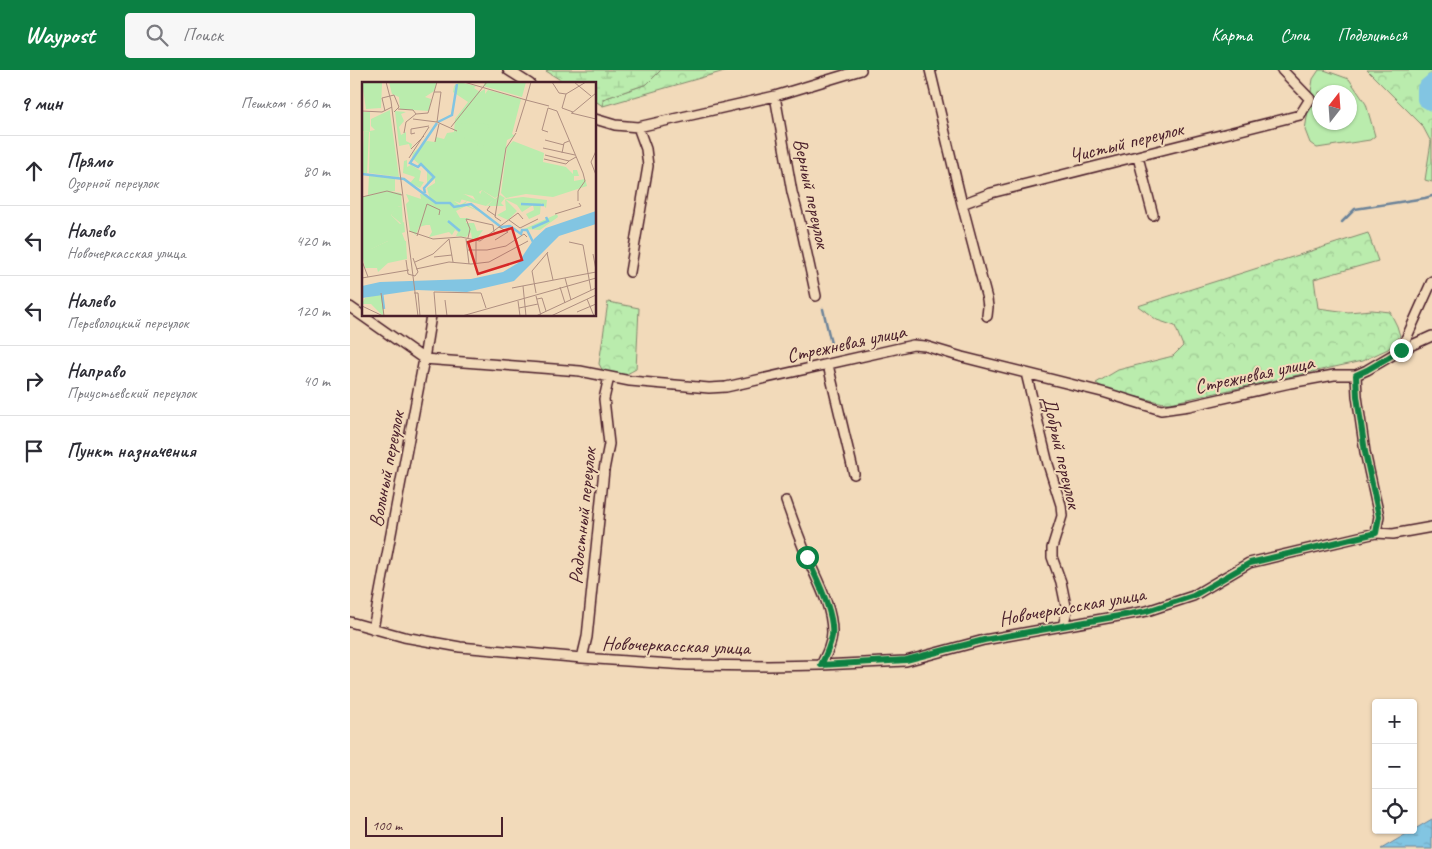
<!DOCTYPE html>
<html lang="ru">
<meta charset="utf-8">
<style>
body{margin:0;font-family:Caveat,sans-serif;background:#f7f7f7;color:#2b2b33}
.controls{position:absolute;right:15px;bottom:15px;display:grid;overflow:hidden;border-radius:5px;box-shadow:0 1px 4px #0004}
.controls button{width:45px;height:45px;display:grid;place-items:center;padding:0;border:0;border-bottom:1px solid #e1e1e2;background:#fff;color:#2b2b33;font:25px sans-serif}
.compass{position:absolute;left:962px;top:15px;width:45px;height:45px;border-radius:50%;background:#fff;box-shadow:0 1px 4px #0004;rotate:17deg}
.scale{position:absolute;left:15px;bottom:12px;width:138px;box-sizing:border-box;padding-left:5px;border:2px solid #4a1f2b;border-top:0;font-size:14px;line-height:18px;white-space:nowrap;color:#4a1f2b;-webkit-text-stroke:4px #f2daba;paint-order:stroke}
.stop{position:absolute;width:15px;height:15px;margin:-11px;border:4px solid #0b8043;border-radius:50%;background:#fff}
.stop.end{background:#0b8043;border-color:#fff;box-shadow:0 1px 5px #0008}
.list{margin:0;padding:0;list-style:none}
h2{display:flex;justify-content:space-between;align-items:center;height:65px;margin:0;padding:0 20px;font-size:21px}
h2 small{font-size:16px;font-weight:400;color:#7c7c81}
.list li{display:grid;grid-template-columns:32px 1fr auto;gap:15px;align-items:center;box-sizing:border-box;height:70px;padding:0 20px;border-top:1px solid #e1e1e2}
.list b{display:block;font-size:19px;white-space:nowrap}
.list p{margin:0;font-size:16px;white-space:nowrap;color:#7c7c81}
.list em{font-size:16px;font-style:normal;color:#7c7c81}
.icon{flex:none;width:28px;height:28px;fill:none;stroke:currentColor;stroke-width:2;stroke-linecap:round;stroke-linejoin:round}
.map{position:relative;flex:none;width:1082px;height:779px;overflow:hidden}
header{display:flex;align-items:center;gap:30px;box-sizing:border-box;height:70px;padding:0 25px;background:#0b8043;color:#fff}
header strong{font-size:24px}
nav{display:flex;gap:28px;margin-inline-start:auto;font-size:18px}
.search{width:350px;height:45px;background:#f7f7f7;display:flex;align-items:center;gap:12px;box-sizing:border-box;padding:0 18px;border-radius:5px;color:#7c7c81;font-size:19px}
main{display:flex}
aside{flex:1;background:#fff}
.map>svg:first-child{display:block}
.green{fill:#baecad;stroke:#82866c;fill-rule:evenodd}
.forest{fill:url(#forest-crowns);stroke:#82866c}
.wetland{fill:url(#wetland-marsh);stroke:#82866c}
.water{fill:url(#water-ripples);stroke:#6c8399}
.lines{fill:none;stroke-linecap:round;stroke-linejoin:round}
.stream{stroke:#6c8399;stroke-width:2.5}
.river{stroke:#82c5e2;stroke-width:16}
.minor-casing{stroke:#4a1f2b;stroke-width:12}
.minor{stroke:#f2daba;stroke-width:9}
.route{stroke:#0b8043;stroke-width:6}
.labels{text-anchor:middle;stroke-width:4;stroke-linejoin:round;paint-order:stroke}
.street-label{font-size:20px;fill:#4a1f2b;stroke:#f2daba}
.inset-river{fill:none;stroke:#82c5e2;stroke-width:2.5}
.inset-road{fill:none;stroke:#af8f81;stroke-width:1}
.view{fill:#d62828;fill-opacity:0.15;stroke:#d62828;stroke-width:2.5}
.inset-edge{fill:none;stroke:#4a1f2b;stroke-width:2.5}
</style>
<header>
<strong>Waypost</strong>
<div class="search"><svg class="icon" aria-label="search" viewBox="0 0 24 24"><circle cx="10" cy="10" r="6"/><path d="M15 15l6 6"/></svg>Поиск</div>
<nav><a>Карта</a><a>Слои</a><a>Поделиться</a></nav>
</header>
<main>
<aside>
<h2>9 мин<small>Пешком · 660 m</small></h2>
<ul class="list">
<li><svg class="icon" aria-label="ahead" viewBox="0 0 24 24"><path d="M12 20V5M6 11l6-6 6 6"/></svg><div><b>Прямо</b><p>Озорной переулок</p></div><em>80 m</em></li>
<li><svg class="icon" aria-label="left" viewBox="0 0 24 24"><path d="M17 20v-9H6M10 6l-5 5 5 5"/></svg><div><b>Налево</b><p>Новочеркасская улица</p></div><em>420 m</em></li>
<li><svg class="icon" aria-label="left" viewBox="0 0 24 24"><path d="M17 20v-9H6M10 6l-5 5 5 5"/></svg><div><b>Налево</b><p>Переволоцкий переулок</p></div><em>120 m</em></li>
<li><svg class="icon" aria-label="right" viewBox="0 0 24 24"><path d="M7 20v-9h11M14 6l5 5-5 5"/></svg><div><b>Направо</b><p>Приустьевский переулок</p></div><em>40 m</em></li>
<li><svg class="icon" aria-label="arrive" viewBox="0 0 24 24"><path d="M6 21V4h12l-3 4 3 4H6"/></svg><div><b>Пункт назначения</b></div></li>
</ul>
</aside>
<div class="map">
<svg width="1082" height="779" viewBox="0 0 1082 779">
<defs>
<pattern id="forest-crowns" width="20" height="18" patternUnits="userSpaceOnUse" patternTransform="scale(1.25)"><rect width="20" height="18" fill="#baecad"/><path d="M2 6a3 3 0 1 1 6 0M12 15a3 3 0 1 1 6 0" fill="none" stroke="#a1ca95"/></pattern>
<pattern id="wetland-marsh" width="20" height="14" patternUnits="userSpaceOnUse" patternTransform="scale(1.25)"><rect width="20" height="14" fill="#baecad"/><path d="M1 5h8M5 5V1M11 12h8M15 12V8" fill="none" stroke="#a1ca95"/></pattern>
<pattern id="water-ripples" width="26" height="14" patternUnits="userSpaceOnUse" patternTransform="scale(1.25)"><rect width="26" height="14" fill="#82c5e2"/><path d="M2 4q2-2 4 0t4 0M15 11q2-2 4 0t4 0" fill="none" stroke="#72a9c2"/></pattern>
</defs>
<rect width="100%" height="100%" fill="#f2daba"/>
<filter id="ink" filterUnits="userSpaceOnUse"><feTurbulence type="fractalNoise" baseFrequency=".02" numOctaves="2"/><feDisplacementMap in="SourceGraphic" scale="10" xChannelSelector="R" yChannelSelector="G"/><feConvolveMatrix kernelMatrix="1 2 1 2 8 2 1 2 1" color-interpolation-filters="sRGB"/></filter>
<g filter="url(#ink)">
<path class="green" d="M969,0h5l25,9 17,25 9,32 -5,4 -53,8 -7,-5 -5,-13 8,-51zM969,22h30v30h-30z"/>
<path class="forest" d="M311,0h67l-125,36v-7l44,-15z
M1017,0h65v112l-7,-2 6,-38 -9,-17z
M1018,163l10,28 -64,18 4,29 30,4 24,-2 18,2 7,14 3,10 -12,13 -26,12 -192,42c-11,0 -18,-3 -28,-5 -16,-3 -33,-5 -46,-15l22,-13 55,-14 10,-10 -8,-20 -18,-6 -19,-14z
M258,232l31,6 -3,61c-14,8 -17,9 -32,4l-5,-9z"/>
<path class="wetland" d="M199,0h112l-14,14 -44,15v7l-8,-5v-17h-28l-21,-13z"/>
<path class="water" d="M1082,749v30h-51z"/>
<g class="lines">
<path class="stream" d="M992,152l13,-13 70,-11 7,-2
M473,239l9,39"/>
<path class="river" d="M1082,12l-7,6v11l7,4"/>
<g class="minor-casing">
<path id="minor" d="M158,0l22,14
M580,0l32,134 25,95 1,8 -1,9
M425,26l17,96 8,30 16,74
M245,49l20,6 23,2 137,-31 86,-26
M788,87l15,58
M612,134l29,-11 309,-78 10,-16 -28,-29
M280,202l18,-106 -2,-17 -8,-22
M0,237l74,52 156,12 50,10 79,7 17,-1 187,-42 12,1 37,11 144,36 55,17 28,-4 101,-23 44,-8h22l11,-5 34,-20 31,-14
M1051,280l31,-69
M478,295l26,109
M676,303l22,91 13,41 1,11 -10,32v9l9,25 6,29 -4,15
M1006,305l1,21 8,56 14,64 -3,17
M436,431c7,20 14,39 22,58 10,23 24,48 24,73 0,12 -6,23 -11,33
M0,552l54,15 56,10 122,11 105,7 81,1 53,-1 85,-4 78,-21 163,-29 46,-15 56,-33 127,-30 17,1 39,-7
M23,559l51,-270 7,-44
M232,588l5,-21 17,-167 5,-26 -5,-45 5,-22"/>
</g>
<use href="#minor" class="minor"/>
</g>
</g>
<g class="lines" filter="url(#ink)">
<path class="route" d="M457,487c9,21 28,56 25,79 -2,10 -6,19 -11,29l85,-5 78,-20 163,-29 46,-15 57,-33 126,-30 3,-17 -14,-64 -8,-56 -1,-21 11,-5 34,-20"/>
</g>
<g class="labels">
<g class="street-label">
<text transform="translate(776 72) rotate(-14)" y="7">Чистый переулок</text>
<text transform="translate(462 123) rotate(78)" y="7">Верный переулок</text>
<text transform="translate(496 273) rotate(-12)" y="7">Стрежневая улица</text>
<text transform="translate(904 304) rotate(-12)" y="7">Стрежневая улица</text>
<text transform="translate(712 382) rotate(77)" y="7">Добрый переулок</text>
<text transform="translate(36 399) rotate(-79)" y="7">Вольный переулок</text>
<text transform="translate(232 446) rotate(-84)" y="7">Радостный переулок</text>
<text transform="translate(722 536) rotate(-10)" y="7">Новочеркасская улица</text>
<text transform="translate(326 575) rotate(2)" y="7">Новочеркасская улица</text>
</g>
</g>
<g transform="translate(12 12)">
<rect width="234" height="234" fill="#f2daba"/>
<path d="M0,0l20,1 -1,25 -15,1zM27,0h48l-3,9 -9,6 6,2 -2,12 -29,-2 -1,-12 -7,-3zM45,78v7l4,-2 10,6 -2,10 5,1 -4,6 -10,-5 5,-6 -12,-4 1,-12zM7,94l26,2v13l-27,4zM120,108l13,9 5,-4 5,3 -4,5 3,3h-17l6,-6 -7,6 -26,-7 4,-5 13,7zM143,117l12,12 -9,9 -11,-5 9,-5zM35,124l5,1 1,18 -12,-10zM26,159h18l1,18 -19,4 -10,9 -1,-4h-12l-3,-15zM19,212l3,7 -1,15 -12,-12h-9l3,-6z" fill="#baecad"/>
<path d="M97,0l17,4 -2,2 6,4 5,-3v5l3,-4 33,9 -9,35 3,2 -8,4 -8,55 -4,3 -13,-8 -3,2 3,5 -6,4 -3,-5 -9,-2 -4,9 -6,-2 6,4 7,-4 -2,3 18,9 -17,-7 -10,5 4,7h10l-4,2v3h8l3,8 6,-1 -7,10 -4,-1 -1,-7 -5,5 -10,-1 2,-4 -3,-2 -3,5 -3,-3 -20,5 3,-5 -2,-7h-4l-7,2 -3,8 -6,-4 -4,-27 3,-3 -3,-7 15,5 -1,-5 5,1 5,4 -3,-11 8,-5v-4l-8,6v-14l-15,-13 1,-5 14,-12 8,1 1,-5 8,2 3,-6 7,-1 1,-13 13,-17 -15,-10 1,-6zM109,0l13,4v-4h42l-4,15 -39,-11zM28,28v3l9,64 -30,-4 1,-42 5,-1 -4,-4v-7zM33,29l11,1 -5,2 3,7 -5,6 2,8 5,-3v9l6,3 -1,6 -2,-6 -10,2zM2,49l5,1 -2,41h-5zM151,59l31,12 -1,9 23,5 7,7v-4h4l2,6h-5v5l11,-2 2,7 -34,11 -27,-3 -20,4 -5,-5 6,-46zM25,109l14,2 1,14 -4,-1 -7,9 9,9 4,-2 1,10 -3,1 3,8h-17l-25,12 -1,3v-59zM161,115l24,3 -1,8 -5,-5 -1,11 -11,5 -3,-5 8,-4 -1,-5 -11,7 -5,-7 -12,-6zM195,132l1,3 -18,13 -16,-1z" fill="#baecad"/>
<path d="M0,30h8v20l-8,-1zM119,41l8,2 -6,23 -26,-14 3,-10z" fill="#baecad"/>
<path d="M234,129v13l-37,12 -45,45 -47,11 -50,-2 -55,8v-12l18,-4 91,-3 32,-7 15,-9 16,-24 12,-11z" fill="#82c5e2"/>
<path class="inset-river" d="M76,40l14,-7 5,-31M0,92l42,5 32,24h14l4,4 17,-3 30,23 9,-1 11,8 1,-4h5l6,12M63,111l-1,-5 10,-11 -13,-13 -3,3 -8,-4 27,-40M159,122l23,1M86,139l12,10M170,146l16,-7 -2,-4M20,211l2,16"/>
<path class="inset-road" d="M24,0l5,19 27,215M102,0l62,18M190,0l7,11 7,1M212,0l17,14M72,10h7l-4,30M164,18l5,-18M186,26l9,3 26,62 2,8 -7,10v10M36,27l15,1 3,4 12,-1 9,-31M0,29l20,1 10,-5M23,29l-3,-13 12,-3 5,12 -5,5M211,30l-11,-4 4,-14 20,-12M209,31l25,6M210,31l24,-20M51,37l24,3 20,9M89,45l36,-45M154,50l10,-32 23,6M186,50l-6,-2 6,-22M42,51l2,-11 10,-8M53,51l-4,1v-5l18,-3M183,58l19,5M73,60l4,-18M181,66l32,7M49,67l13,-13M234,69l-5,11 5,13M200,71l2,-10 5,-2M183,73l24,6 7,-4M47,76l20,-31M182,77l22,5 3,-3M0,115l25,-6 15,4M128,124l-3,4 9,6M193,132l26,-8 -2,-3M147,138l11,8 18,-9M139,139l-6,-4 11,-69 10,-15M47,149l24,8 28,-2 19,4 38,-28 5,6M55,154l10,-32 13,6 -1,5M106,156l2,-9 -4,-10 27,6 1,7M87,157l4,23M104,157l3,25M114,158v24M133,158l13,-8 -9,-5M207,160l14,3 8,45M106,168h19l19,-4 18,-12 3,3M185,171l6,27M231,172l3,16M72,175l18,-2M44,178l2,14 7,2 3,-4 -5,-14M0,179l6,16M53,180l18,-8 16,-15M54,187l33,-7 22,2 18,-2 39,-21M0,196l47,-8M203,196l6,22M161,204l3,30M198,205l5,16M150,206l84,-16M19,211l3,23M52,211h4l2,23M174,211l-4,-22 16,-19M174,214l5,20M175,217l5,-1 4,13M225,217l7,17M83,218l2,16M156,219l2,15M0,224l21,10M157,226l19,-4M215,230l19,-8M74,234l-2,-24 47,1 5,15M100,234l134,-38M174,234l60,-28M189,234l45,-21"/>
<path class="view" d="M150,146l10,32 -44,14 -10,-32z"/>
<rect width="234" height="234" class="inset-edge"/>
</g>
</svg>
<div class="controls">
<button>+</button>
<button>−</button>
<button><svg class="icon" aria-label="locate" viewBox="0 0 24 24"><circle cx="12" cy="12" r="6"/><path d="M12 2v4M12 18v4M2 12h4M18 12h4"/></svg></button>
</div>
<svg class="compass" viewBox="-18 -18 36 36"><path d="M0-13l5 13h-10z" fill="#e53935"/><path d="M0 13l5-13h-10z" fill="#7c7c81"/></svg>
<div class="scale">100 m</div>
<div class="stop" style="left:457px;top:487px"></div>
<div class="stop end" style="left:1051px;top:280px"></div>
</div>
</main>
